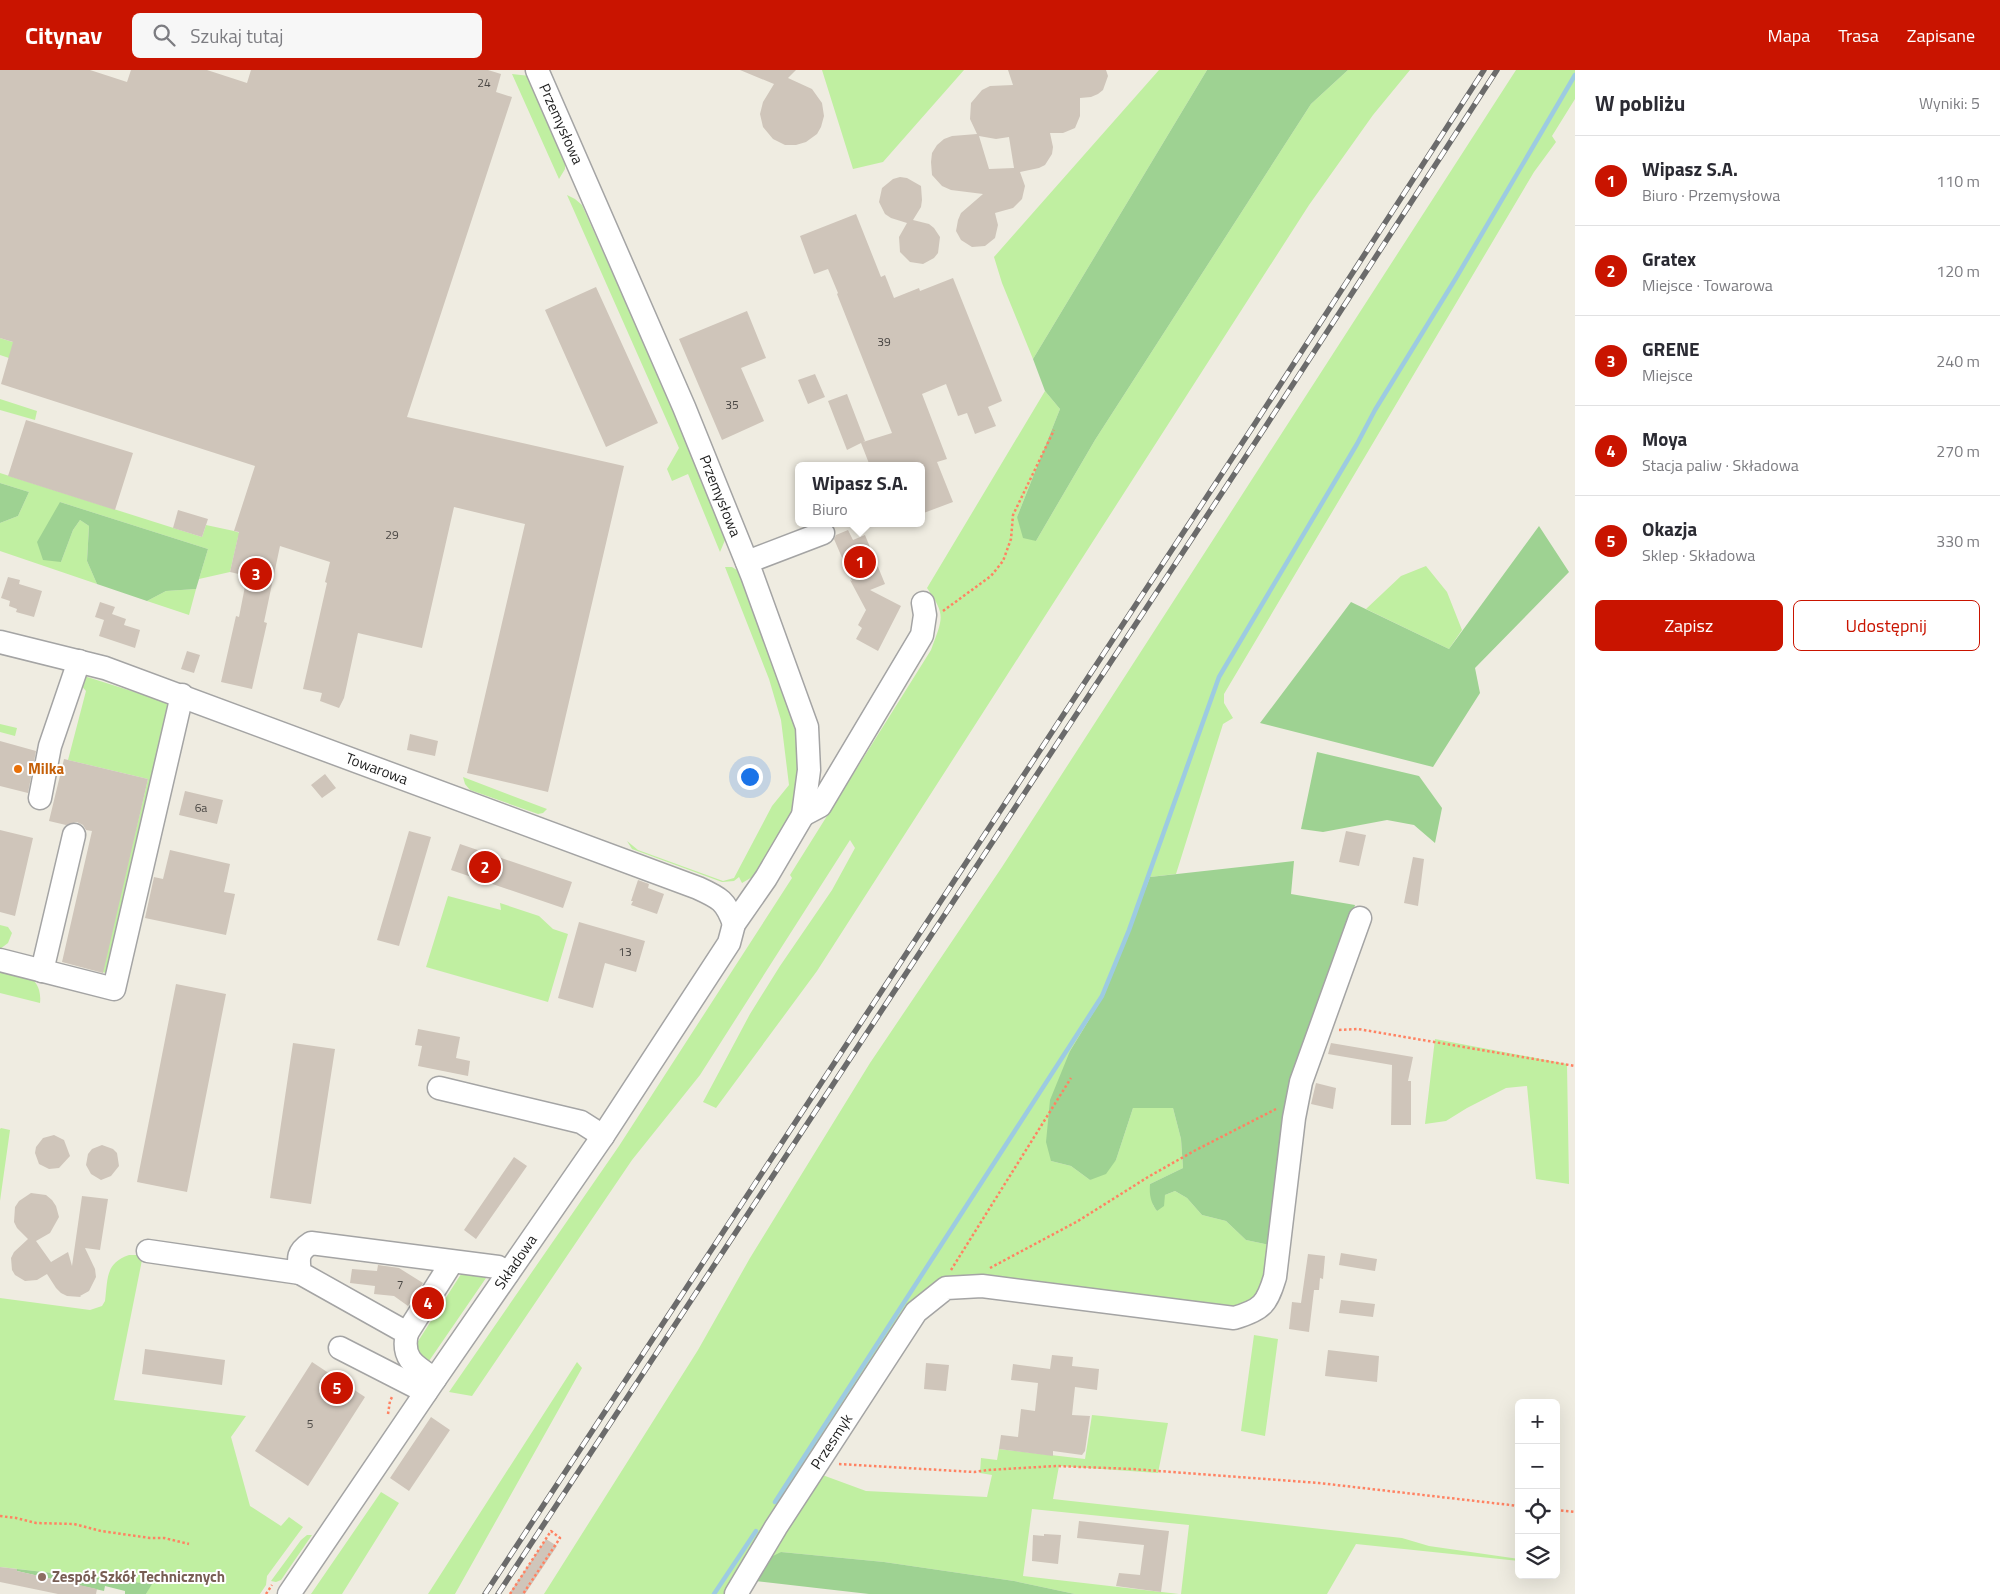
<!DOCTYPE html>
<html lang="pl">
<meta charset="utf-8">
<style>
body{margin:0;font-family:"Titillium Web",sans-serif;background:#f7f7f7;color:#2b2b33}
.controls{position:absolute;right:15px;bottom:15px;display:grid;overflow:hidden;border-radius:8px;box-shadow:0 5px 20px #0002}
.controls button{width:45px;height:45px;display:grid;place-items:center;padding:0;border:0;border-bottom:1px solid #e1e1e2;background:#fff;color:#2b2b33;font:25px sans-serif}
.you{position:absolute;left:749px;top:706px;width:18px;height:18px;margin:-12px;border:4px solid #fff;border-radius:50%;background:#1a73e8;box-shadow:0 0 0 8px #1a73e833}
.badge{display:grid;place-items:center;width:32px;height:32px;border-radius:50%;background:#c91400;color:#fff;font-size:16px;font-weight:700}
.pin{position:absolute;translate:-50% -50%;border:2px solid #fff;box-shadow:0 1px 5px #0006}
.popup{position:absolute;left:795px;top:392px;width:130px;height:65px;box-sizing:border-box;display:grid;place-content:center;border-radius:8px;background:#fff;filter:drop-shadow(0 1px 4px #0005);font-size:16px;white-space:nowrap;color:#7c7c81}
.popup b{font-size:19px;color:#2b2b33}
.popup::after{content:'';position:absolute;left:50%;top:100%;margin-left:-10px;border:10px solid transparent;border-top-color:#fff}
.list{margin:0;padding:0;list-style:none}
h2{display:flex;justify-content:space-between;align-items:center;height:65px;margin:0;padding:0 20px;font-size:21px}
h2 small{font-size:16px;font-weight:400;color:#7c7c81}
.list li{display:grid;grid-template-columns:32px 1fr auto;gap:15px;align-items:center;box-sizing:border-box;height:90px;padding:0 20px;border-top:1px solid #e1e1e2}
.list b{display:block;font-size:19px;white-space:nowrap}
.list p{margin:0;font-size:16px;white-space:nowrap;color:#7c7c81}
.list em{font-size:16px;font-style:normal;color:#7c7c81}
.actions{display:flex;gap:10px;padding:15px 20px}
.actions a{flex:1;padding:11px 0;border:1px solid #c91400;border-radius:8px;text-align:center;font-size:18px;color:#c91400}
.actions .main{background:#c91400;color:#fff}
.icon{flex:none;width:28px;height:28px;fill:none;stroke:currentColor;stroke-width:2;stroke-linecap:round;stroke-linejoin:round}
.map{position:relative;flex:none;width:1575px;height:1524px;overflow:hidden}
header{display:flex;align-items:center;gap:30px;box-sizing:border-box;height:70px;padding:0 25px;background:#c91400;color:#fff}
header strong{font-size:24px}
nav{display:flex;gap:28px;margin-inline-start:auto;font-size:18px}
.search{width:350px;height:45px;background:#f7f7f7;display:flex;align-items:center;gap:12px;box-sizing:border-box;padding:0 18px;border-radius:8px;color:#7c7c81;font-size:19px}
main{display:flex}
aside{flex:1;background:#fff}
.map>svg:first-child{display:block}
.grass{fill:#c0efa1}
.forest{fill:#9ed292}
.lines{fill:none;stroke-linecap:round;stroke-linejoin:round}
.stream{stroke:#9dcbe1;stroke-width:4.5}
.building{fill:#cfc5ba;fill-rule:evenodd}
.minor-casing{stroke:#a4a4a4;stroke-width:25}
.path{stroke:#ff8262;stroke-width:2.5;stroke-dasharray:2.5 2.5;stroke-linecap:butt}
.minor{stroke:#fff;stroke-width:22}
.rail-casing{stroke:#6b6b6b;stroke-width:5.5}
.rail{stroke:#fff;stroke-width:4;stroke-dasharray:11;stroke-linecap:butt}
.food-dot{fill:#e8710a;stroke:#fff;stroke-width:2}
.education-dot{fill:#8d6e63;stroke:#fff;stroke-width:2}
.labels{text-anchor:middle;stroke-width:4;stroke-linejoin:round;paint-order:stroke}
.number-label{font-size:12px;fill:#4a4744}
.street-label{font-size:15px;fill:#1d1d1d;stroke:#fff}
.food-label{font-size:15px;font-weight:bold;fill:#c56008;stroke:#fff;text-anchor:start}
.education-label{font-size:15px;font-weight:bold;fill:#785e54;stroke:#fff;text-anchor:start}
</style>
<header>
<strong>Citynav</strong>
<div class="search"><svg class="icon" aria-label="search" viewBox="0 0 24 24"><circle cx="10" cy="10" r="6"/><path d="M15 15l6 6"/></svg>Szukaj tutaj</div>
<nav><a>Mapa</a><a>Trasa</a><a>Zapisane</a></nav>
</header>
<main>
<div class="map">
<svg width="1575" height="1524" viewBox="0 0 1575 1524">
<rect width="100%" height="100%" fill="#efece1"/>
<path class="grass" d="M822,0h142l-81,92 -30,7z
M1159,0h48l-174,289 -31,-76 -8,-26z
M1348,0h62l-37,45 -64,90 -492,766 -101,137 -13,-6 47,-88 30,-48 52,-76 23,-42 -5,-8 -150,235 -68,85 -160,236 -23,-4 170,-246 173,-268 -2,-3 141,-225c11,-31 16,-34 -4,-62l118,-197 15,18 -43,108 19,24 59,-101 216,-336z
M1516,0h59v29l-23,37 4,6 -22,30 -310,522v9l9,15 -10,6 -47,150 -26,3 -46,118 -34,56 -19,110 20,5 19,14 26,-20 17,-52h40l8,31 2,29 -33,16 3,21 4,6 8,-16 10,-4 12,7 15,17 24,6 20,19 29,6 -6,52 -31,21 -300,-35 -121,189 49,18 121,6 5,-22 -12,-2 1,-15 16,2 2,-11 86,10 7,-44 76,8 -10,50 -99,-7 -6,33 349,39 27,8 90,13v2l-163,-17 -29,50h-146l8,-69 -157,-16 -9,67 156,18h-104l-61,-13 -130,-19 -103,-10 -42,42h-195l154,-244 52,-92 120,-195 132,-196z
M512,4l18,2 35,86v7l-6,10z
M567,125l8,4 7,6 86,192 58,135 -1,8 -5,12 -32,-78 -16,7 -5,-12 12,-21z
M0,268l41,13 -32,7 -9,-3z
M0,329l37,12 -2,9 -35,-10z
M0,403l202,64 4,-12 28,6 46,15 -42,-9 -8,35 -31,7 9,-30 -148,-47 1,60 12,-32 7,-10 9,6 -2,35 10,23 -97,-33v-28l18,-7 11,-24 -29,-9z
M1426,496l21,26 15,38 -13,19 -83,-40 35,-33z
M725,497h7l8,5 57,150 1,64 -6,26 -16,32 -22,32 -12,7 -3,-6 -5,4 -12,1 -90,-33 -5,-8 11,9 85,31 11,-3 38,-72 17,-21 -8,-65 -12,-41z
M196,519l-7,26 -42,-14 19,-10z
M81,605l85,27 4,5 -64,266 -4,-1 46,-193 -80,-19 18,-69 -10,-11z
M0,654l17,4 -2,8 -15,-4z
M463,707l84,32 -4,4 -5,1 -68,-24 -5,-6z
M448,826l53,14 -1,-7 39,13 14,13 15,5 -20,68 -122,-35z
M0,855l8,2 4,6 -4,10 -8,6z
M0,892c20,9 43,14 40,41l-40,-10z
M1435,969l132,25 2,120 -33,-5 -9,-93 -21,2 -39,20 -21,13 -21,3z
M1,1058l9,2 -10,71v-72z
M129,1185h14l-29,145 132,16 -15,21 19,69 31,20 8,-9 14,10 -36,49 -1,9 -6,9h-114l5,-10 -151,-17v-269l90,12 12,-4 3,-5c3,-22 0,-38 24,-46z
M463,1201h16l7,7 -57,83 -7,-2 -7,-13z
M1254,1265l24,4 -13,97 -24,-5z
M577,1292l5,6 -127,226h-27z
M381,1422l18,11 -57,91h-31z
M307,1465h5l-31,45 -5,2 -5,-1 30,-41z"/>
<path class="forest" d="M1207,0h141l-37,34 -216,336 -59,101 -13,-3 -6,-21 43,-108 -15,-18 -12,-32z
M0,413l29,9 -11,24 -18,7z
M60,432l148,47 -12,40 -30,2 -19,10 -50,-17 -10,-23 2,-35 -9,-6 -7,10 -12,32 -18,-2 -6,-18z
M1539,456l30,46 -94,96 5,25 -47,74 -173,-44 91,-121 98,47z
M1317,682l102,24 23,32 -7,35 -21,-18 -27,-5 -64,12 -22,-3z
M1294,791l-3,33 64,11 -36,125 -44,216 -29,-6 -20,-19 -24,-6 -15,-17 -12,-7 -10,4 -1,11 -7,5c-6,-8 -8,-16 -7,-27l33,-16 -2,-29 -8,-31h-40l-17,52 -10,14 -16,6 -19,-14 -20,-5 -5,-19 4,-42 20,-49 34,-56 46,-118z
M781,1482l103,10 130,19 61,13h-206l-122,-14 24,-23z
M17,1499l135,15 -6,10h-21v-3l-20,-5 -1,5 -87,-20z"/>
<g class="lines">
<path class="stream" d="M775,1432l327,-506 27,-66 90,-253 138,-233 18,-34 81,-132 119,-203
M714,1524l42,-63"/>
</g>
<path class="building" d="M0,0h90l37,12 4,-12h76l40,13 4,-13h237l13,4 -5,18 16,5 -105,320 217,49 -76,326 -81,-19 58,-249 -71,-17 -32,141 -64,-15 -14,65 -5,10 -19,-7 2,-8 -19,-4 24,-106 -2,-1 5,-20 -50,-16 -16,76 3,1 -15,66 -31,-7 15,-66 3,1 8,-41 -17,-4 9,-40 -5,-1 21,-65 -254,-82 12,-42 -13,-4z
M740,0h56l-8,8 24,11 10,14 2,13 -3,11 -4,7 -11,8 -10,3h-11l-12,-6 -10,-12 -3,-13 3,-12 11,-18z
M1008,0h98l2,6 -5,14 -5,4 -7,3 -11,1v18l-5,12 -12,5h-13l3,14 -1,7 -7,11 -6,3 -19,4 5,14 -3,13 -9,9 -18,5 3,12 -3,13 -10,8 -13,1 -11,-7 -5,-9 2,-11 3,-7 22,-19 -32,-4 -9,-4 -10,-11 -1,-13 1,-9 5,-8 7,-6 8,-3 25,-2 -7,-15 1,-16 11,-13 8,-4 23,-1zM979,66l17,3 13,-2 5,31 -25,1z
M900,107l7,1 14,8 1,14 -1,7 -8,13 16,4 5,4 6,9 -2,16 -4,5 -11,6 -13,-2 -10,-10 -1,-15 8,-14 -16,-5 -6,-4 -6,-12 3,-14 11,-9z
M856,144l25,63 4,-2 9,23 25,-10 1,3 33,-13 49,123 -14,6 8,19 -21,8 -8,-21 -9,3 -12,-32 -24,10 25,65 -10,3 16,40 -32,12v-48h-51l-9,-23 -14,7 -19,-49 19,-7 18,47 -2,1 29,-9 -55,-139 1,-1 -10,-24 -14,5 -14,-38z
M596,217l62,136 -52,24 -61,-137z
M747,241l19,47 -25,10 23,53 -42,19 -43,-101z
M815,304l10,23 -17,7 -10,-24z
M26,350l107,33 -18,57 -107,-34z
M178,440l30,9 -6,18 -29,-9z
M848,460l5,10 12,-5 20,49 -15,6 31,16 -23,45 -22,-12 6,-11 -4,-3 8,-15 -16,-30 2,1 -18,-42 2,-4z
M8,507l12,3 -1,4 23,7 -8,26 -18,-5 1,-3 -8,-3 1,-5 -9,-3z
M100,532l15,5 -3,7 14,5 -2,6 16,5 -5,18 -36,-12 5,-16 -9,-3z
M187,581l13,4 -6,18 -13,-4z
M410,664l28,7 -3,15 -28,-6z
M0,671l36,10 -8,42 -28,-7z
M64,689l84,20 -45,194 -41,-11 30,-131 -6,-1 -3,-5 -6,-3 -11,3 -17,-4z
M325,704l11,14 -14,10 -11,-13z
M185,721l38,9 -6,24 -38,-9z
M0,760l33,8 -18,78 -15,-4z
M409,761l22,6 -32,109 -22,-6z
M1346,761l20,4 -7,31 -20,-4z
M460,774l112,38 -9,26 -112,-38z
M170,780l60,14 -6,28 11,2 -9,41 -81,-17 9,-41 9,2z
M1413,787l11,2 -6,47 -14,-3z
M638,810l11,4 -1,4 16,6 -7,20 -26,-9 2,-4h-2z
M579,852l66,19 -9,31 -31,-9 -12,45 -35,-10z
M176,914l50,10 -39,198 -50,-10z
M418,959l42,8 -4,21 14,3 -2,15 -50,-10 4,-20 -7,-1z
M293,973l42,6 -24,155 -41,-6z
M1331,973l82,14 -5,24h3v44h-20l1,-60 -64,-11z
M1316,1013l20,5 -3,21 -22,-5z
M54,1065l10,5 6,16 -11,12 -10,1 -10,-5 -4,-11 1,-6 7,-9z
M102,1075l11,4 4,4 2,13 -8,10 -10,4 -10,-6 -5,-9 2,-11 4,-5z
M514,1087l13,9 -51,73 -12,-9z
M31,1123l15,2 6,5 4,6 3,11 -9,16 -14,8 15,21 17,-10 4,14 10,-70 26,3 -8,51 -15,-2 10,21 1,8 -7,14 -9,5 1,1 -14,-1 -6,-3 -5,-5 -9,-14 -10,6 -12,1 -10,-6 -3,-5 -1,-12 3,-6 14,-13 -11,-11 -3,-6 1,-15 4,-6z
M1341,1183l36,6 -2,12 -36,-6z
M1308,1184l17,2 -2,23 -3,-1 -1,12h-5l-5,42 -20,-3 3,-27 9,1z
M378,1195l21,3 24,15 -15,23 -14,-10 -20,-2 1,-8 -25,-3 2,-14 25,2z
M1341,1230l34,4 -2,13 -34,-4z
M145,1279l80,11 -3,25 -80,-11z
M1328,1280l51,6 -2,26 -52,-6z
M1052,1285l21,2 -1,9 27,3 -2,21 -22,-3 -3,28 18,1 -5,35 -3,4 -29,-4v5l-54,-7 2,-14 17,2 3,-28 14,2 3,-28 -27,-3 2,-16 37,5z
M312,1292l53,35 -57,89 -53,-35z
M926,1293l23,2 -3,26 -22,-2z
M431,1347l19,13 -41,61 -19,-13z
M1079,1451l90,10 -8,61 -45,-6 3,-13 21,2 4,-30 -67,-7z
M1044,1464l17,1 -3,29 -26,-3 1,-26 11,1z
M546,1469l11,7 -32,48h-16z
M0,1497l17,2v2l80,18 -1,5h-38l-58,-12z"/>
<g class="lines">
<g class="minor-casing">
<g id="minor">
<path d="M747,492l76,-29"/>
<path id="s1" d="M0,572l105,26 593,220c22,10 28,13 36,36"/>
<path d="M40,728l10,-52 29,-85"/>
<path d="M803,745l17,-9 102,-171 3,-20 -2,-12"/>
<path d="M0,890l114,29 68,-294"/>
<path d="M42,901l32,-136"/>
<path d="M439,1018l142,34 22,14"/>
<path d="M148,1181l152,22"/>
<path d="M407,1263l45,-71"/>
<path d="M340,1278l86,44"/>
<path d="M435,1309c-20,-13 -34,-20 -28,-46l-107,-60c-2,-15 -3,-21 11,-30l187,24 10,6"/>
<path id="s2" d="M289,1524l146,-215 168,-243 126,-193 5,-19 32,-46 37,-63 6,-45 -2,-43 -55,-152 -68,-168 -147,-337"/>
<path id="s3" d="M736,1524l40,-67 140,-215 30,-24 36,-2 252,32c28,-8 33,-14 41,-41l19,-159 7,-36 59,-164"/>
</g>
</g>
<path class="path" d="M943,541l48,-35 12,-15 8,-22 2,-24 41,-85
M1339,960l19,-1 217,37
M990,1198l88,-47 70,-44 46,-26 82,-42
M951,1200l120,-192
M388,1344l2,-13 3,-6
M839,1394l135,8 14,-2 68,-4 76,3 187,14 200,23
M1556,1440l19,2
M0,1446l16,2 20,5 38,1 27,7 49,7h14l25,6
M266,1524l6,-9
M510,1524l41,-63 9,7 -37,56"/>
<use href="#minor" class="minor"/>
<g class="rail-casing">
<path id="rail" d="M485,1524l771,-1172 228,-352
M498,1524l766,-1165 233,-359"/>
</g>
<use href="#rail" class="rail"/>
</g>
<circle class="food-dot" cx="18" cy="699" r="5"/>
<circle class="education-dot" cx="42" cy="1507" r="5"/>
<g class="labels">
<g class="number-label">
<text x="484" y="17">24</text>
<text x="884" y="276">39</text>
<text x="732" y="339">35</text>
<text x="392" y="469">29</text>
<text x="201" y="742">6a</text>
<text x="625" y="886">13</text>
<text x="400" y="1219">7</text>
<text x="310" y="1358">5</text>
</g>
<g class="street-label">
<text transform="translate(561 54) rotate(66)" y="5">Przemysłowa</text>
<text transform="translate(720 426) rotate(68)" y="5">Przemysłowa</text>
<text dy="5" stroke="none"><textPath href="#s1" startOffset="398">Towarowa</textPath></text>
<text dy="5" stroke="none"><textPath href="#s2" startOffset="402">Składowa</textPath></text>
<text dy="5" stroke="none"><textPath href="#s3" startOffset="180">Przesmyk</textPath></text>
</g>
<g class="food-label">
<text x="28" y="704">Milka</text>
</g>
<g class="education-label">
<text x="52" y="1512">Zespół Szkół Technicznych</text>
</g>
</g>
</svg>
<div class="controls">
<button>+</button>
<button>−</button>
<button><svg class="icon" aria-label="locate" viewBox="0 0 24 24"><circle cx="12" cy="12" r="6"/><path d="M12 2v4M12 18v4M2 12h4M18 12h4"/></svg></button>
<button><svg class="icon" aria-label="layers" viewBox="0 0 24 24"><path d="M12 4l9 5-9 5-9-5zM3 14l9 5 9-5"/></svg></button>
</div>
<div class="you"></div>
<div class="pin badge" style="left:860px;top:492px">1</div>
<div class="popup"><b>Wipasz S.A.</b>Biuro</div>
<div class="pin badge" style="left:485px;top:797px">2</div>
<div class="pin badge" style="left:256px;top:504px">3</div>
<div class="pin badge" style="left:428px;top:1233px">4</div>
<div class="pin badge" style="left:337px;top:1318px">5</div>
</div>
<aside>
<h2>W pobliżu<small>Wyniki: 5</small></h2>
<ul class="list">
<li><span class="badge">1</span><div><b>Wipasz S.A.</b><p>Biuro · Przemysłowa</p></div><em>110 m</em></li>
<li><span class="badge">2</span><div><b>Gratex</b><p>Miejsce · Towarowa</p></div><em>120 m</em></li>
<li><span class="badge">3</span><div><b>GRENE</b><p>Miejsce</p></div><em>240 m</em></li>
<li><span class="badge">4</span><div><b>Moya</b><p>Stacja paliw · Składowa</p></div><em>270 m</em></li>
<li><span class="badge">5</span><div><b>Okazja</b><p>Sklep · Składowa</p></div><em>330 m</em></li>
</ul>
<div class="actions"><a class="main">Zapisz</a><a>Udostępnij</a></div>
</aside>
</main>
